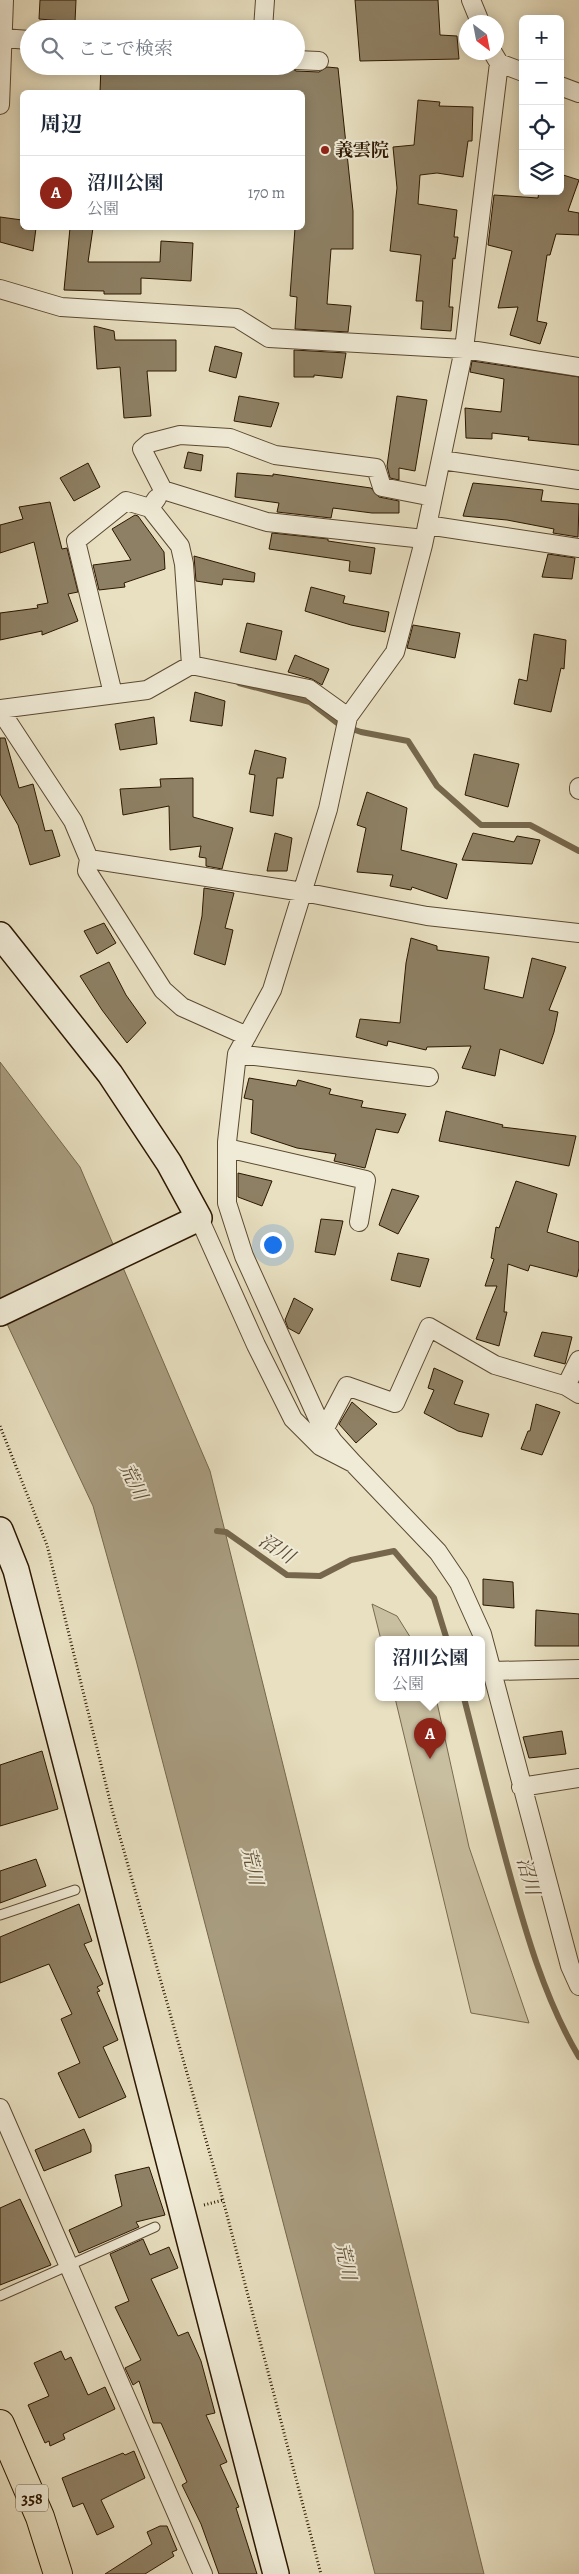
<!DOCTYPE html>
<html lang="ja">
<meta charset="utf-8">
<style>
body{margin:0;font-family:Alegreya,"Noto Serif JP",serif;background:#f6f6f7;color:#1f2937}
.controls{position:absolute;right:15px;top:15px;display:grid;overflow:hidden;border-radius:8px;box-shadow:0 2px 12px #0003}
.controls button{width:45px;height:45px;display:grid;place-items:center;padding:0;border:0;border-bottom:1px solid #e0e1e3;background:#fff;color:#1f2937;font:25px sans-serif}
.compass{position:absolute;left:459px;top:15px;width:45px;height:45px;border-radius:50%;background:#fff;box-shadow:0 2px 12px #0003;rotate:148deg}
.you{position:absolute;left:272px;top:1244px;width:18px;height:18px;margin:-12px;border:4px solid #fff;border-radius:50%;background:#1a73e8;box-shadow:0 0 0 8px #1a73e833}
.badge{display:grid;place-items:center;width:32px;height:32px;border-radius:50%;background:#8f2418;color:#fff;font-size:16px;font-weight:700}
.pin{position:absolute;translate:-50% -41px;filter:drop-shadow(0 1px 2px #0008)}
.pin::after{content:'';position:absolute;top:26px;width:18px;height:15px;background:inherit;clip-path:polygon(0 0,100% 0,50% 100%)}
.popup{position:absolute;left:375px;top:1636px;width:110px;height:65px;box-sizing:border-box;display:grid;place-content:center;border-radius:8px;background:#fff;filter:drop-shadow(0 1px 4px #0005);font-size:16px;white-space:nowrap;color:#747a83}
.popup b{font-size:19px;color:#1f2937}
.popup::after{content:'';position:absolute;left:50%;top:100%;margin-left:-10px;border:10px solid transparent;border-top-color:#fff}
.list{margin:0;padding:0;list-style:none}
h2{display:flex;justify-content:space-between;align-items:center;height:65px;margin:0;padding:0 20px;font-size:21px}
h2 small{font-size:16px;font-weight:400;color:#747a83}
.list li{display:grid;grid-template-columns:32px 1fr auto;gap:15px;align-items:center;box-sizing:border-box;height:75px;padding:0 20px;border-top:1px solid #e0e1e3}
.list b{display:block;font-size:19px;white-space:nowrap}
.list p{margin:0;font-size:16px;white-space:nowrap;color:#747a83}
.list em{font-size:16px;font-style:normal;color:#747a83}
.icon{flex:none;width:28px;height:28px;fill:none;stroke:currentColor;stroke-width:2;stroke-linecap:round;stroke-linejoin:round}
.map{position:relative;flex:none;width:579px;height:2574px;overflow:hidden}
.search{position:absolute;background:#fff;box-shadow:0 2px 12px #0003;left:20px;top:20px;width:285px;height:55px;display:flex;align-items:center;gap:12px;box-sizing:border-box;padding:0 18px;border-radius:28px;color:#747a83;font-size:19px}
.panel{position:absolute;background:#fff;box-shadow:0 2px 12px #0003;left:20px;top:90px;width:285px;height:140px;border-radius:8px}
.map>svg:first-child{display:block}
.green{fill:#c8bea0;stroke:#7a6a50}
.water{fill:#a89c7f;stroke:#76674c}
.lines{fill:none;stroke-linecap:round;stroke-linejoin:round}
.stream{stroke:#76674c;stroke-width:6}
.building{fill:#8e8064;stroke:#2c1700}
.lane-casing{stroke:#5b4930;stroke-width:11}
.street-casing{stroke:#5b4930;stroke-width:20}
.secondary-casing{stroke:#2c1700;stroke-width:28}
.highway-casing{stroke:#2c1700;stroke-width:30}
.path{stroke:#2c1700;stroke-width:3;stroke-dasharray:1 2.5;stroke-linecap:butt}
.lane{stroke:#f0ebd7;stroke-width:9}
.street{stroke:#f0ebd7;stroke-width:18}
.secondary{stroke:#f0ebd7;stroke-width:25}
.highway{stroke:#e8e0c1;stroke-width:28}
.poi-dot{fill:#8f2418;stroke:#f0ebd7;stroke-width:2}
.labels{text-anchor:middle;stroke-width:4;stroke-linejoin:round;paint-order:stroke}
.shield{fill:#f0ebd7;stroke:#675740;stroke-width:1}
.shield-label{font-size:16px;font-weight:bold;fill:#2c1700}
.poi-label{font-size:18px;font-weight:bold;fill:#2c1700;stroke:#f0ebd7;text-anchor:start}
.water-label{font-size:19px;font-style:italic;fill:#5e4c33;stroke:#f0ebd7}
</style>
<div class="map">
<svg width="579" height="2574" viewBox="0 0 579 2574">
<rect width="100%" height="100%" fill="#e8e0c1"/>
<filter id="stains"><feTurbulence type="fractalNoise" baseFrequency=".004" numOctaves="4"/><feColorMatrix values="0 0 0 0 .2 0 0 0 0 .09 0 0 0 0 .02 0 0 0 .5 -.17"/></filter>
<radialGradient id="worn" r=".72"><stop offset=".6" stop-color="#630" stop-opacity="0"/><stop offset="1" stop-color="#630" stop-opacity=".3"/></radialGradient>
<path class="green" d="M372,1604l25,12 15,24h-31z
M395,1698h41l33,149 60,176 -58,-10z"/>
<path class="water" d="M0,1062l80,105 130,304 274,1103h-109l-239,-914 -43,-154 -93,-197z"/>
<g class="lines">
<path class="stream" d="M239,683l71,19 30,23 21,7 47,9 29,45 44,39h49l49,26
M217,1531l9,1 61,43 33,1 31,-16 43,-9 40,47 13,42
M464,1698c14,55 28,111 43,166 18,66 37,134 72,193"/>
</g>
<path class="building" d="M40,0h36l-1,22 -36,-3z
M355,0h83l2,35 17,1 2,23 -99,2z
M101,66h187l8,5 23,1 8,-5 11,1 15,143v38h-22l-4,55 24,2 -3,26 -53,-3 2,-32 -7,-1 5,-68h7v-136h-202z
M418,100l22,2 -1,4 34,1 -1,34h-4l-5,36 -26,-4 -17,2 -2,29 39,6 -3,27h4l-3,22 -2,-1 -4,49h4l-2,24 -30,-2 2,-28h-7l5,-46 -31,-4 7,-63 -4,-41 21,-2z
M560,174l19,6 -11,31 11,2v22l-23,-1 -6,21h-3l-10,66 10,2 -7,21 -30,-9 8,-28 -20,1 14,-57 -24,-6 6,-50 44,3 1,-7h21z
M0,217l22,3v8h14l-3,23 -33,-9z
M70,228h23l-5,34h72l1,-21 32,2 -2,38 -50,-3v16h-37v-3l-40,-1z
M94,326l20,5 1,9h61v31h-29l4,45 -27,2 -4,-51 -23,2z
M215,346l27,7 -6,25 -27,-7z
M294,350l52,3 -4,25 -28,-3v2h-20z
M472,361l107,16v68l-51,-5 1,-3 -37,-4v6l-26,-1 -1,-30 36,4 3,-33 -34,-7z
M239,396l40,7 -8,24 -37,-6z
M397,396l30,4 -12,71 -16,-3v12l-9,-2 -3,-12z
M188,452l15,3 -2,16 -17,-3z
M88,463l12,24 -26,14 -14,-23z
M237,473l36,3v-2l98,14 8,9 20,4v12h-27l-39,-5 -2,10 -54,-6 2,-9 -44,-6z
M473,483l70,7 -2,11 38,3 -1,33 -25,-4 1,-4 -47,-9 -44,-4z
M50,502l12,47 5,-1 11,44 -10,2 10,27 -36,14v-4l-42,9v-27l38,-5 -1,-3 11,-2 -14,-61 -34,11v-28l23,-6 -4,-12z
M135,515l3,1 26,36 1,17 -41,14 1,4 -26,3 -6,-25 38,-5 -19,-31z
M272,533l56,6v2l47,7 -4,26 -22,-3 1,-10 -81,-12z
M548,554l27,4 -3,21 -30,-2z
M194,556l61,17 -1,9 -31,-3 -1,6 -26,-4z
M311,587l34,9 -2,7 46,9 -4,20 -34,-7 -46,-14z
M247,623l35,8 -6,29 -36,-8z
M413,625l47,8 -5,25 -48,-10z
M534,634l32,6 -2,29 -3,-1 -10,44 -37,-8 5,-25 8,2z
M295,655l34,14 -7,16 -10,-6 -24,-7z
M195,692l30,9 -3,25 -32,-5z
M154,717l3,27 -37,6 -5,-26z
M0,738h5l14,50 14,-4 12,47 7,-1 8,26 -30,9 -12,-40 -18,-31z
M255,750l31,8 -3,20h-6l-4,38 -23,-4 5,-37 -6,-1z
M474,754l45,10 -11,43 -43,-12z
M193,778v39l40,11 -11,41 -16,-3v-8l-7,-1 2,-11 -31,4 -1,-44 -46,9 -3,-26 41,-2 -1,-8z
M367,792l40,16 -6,42 56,14 -10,35 -35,-12 -1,3 -21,-4 3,-11 -36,-3 9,-44 -9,-3z
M275,833l17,5 -5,33h-20z
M473,833l41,9 3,-6 23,4 -8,24 -70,-4z
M204,888l30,5 -9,35 8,2 -8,35 -31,-11 8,-38z
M104,923l12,20 -19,11 -13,-23z
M411,938l26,8v4l52,7 -5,32 39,9 9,-40 34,9 -17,43 9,2 -4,20 -11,32 -43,-15 -5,27 -33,-8 9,-22 -44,1 -1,3 -38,-9 -1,5 -31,-9 4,-18 40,4 6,-60z
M109,962l17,33 20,28 -19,20 -25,-33 -22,-34z
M249,1078l47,8 2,-6 33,9 -2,5 34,7 -2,6 45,7 -8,19 -22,-4 -11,39 -31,-7 2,-7 -39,-6 -46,-15 2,-33 -9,-2z
M446,1111l57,14 -1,2 74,9 -7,30 -130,-25z
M238,1173l34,8 -10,25 -24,-9z
M516,1181l41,13 -10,38 32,10v26l-2,9 -47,-12 -2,6 -20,-7 -4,48h3l-8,34 -23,-7 21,-53h-12l9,-27 -3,-1 5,-31 3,1z
M392,1189l27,7 -21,38 -19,-9z
M321,1219l22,2 -8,34 -20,-3z
M398,1253l31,6 -9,28 -29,-7z
M294,1298l19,11 -14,25 -11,-6 -3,-8z
M542,1332l30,5 -7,27 -31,-8z
M434,1368l29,13 -9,23 35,10 -7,23 -24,-6 -34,-18 10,-23 -6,-2z
M352,1402l25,22 -21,19 -17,-19z
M536,1404l24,8 -18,43 -21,-6 7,-18h2z
M483,1579l30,3 1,26 -31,-3z
M536,1610l43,4v32h-44z
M562,1731l4,23 -37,4 -6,-21z
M42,1751l16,58 -58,17v-61z
M36,1859l10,27 -46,17v-32z
M79,1904l13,37 -8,3 19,40 -6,3 3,4 -3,1 21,48 -15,7 23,50 -47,21 -21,-45 22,-10 -19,-44 11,-5 -23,-50 -49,19v-46z
M84,2129l7,16v7l-47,19 -9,-21z
M149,2167l16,48 -29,7 3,5 -60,26 -10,-23 53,-24 -7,-31z
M20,2199l31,66 -51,20v-77z
M143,2239l7,16 19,-8 9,21 -27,11 27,57 10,-4 13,29 14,52 -9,2 21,47 -7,3 19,42 -3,1 21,66h-38l-18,-50 -19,-39 5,-3 -26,-59h-8l-14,-42 -6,4 -8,-17 16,-8 -26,-53 14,-6 -19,-47z
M61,2351l4,9 6,-3 17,38 17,-8 10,22 -52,25 2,5 -15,7 -1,-5 -4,2 -17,-38 21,-9 -15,-33z
M134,2451l11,27 -44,22 13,27 -17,8 -14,-32 -10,4 -11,-29 61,-25 2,2z
M160,2526h7l10,24 -5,2 2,4 -29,18h-40l47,-30 -5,-12z"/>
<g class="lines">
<g class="lane-casing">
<path id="lane" d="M0,1915l75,-25
M0,2296l155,-69"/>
</g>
<g class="street-casing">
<path id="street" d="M471,0l9,22
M263,29l2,-29
M3,38l26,2
M493,53l6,10 24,9
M296,60l23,1
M560,86l19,7
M0,105l4,-105
M0,289l61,18 176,11 32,20 195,11 115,18
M441,460l138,20
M157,498l-7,10 30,38 4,18 7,101
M427,525l152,23
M424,539l-157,-17 -104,-32 -21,-41 7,-6 31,-8 50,3 45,17 101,13 6,19 51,10
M113,694l-37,-153 50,-40 24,7
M0,709l147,-19 44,-25 118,24 39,28
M0,710l73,111 16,38 -2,12 76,119 19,17 65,29
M579,787v3
M89,859l214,33 124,24 152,17
M237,1054l192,23
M227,1148l139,32 -7,42
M199,1218l57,127 37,74 27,27 33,17 85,89 21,31 23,51 88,332 9,20
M566,1386l13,-26
M325,1428l22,-42 48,17 34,-76 66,38 71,21 13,8
M353,1463l-20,-22 -15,-22 -74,-163 -17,-53v-61l10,-88 35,-64 56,-181 20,-92 47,-65 28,-107 41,-196 35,-286
M492,1671l87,-2
M521,1787l58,-9
M0,2108l203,466"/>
</g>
<g class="secondary-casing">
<path id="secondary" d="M0,935l110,139 59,89 30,55 -199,95
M0,1530l16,40 260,1004"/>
</g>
<g class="highway-casing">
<path id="highway" d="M0,2424l40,93 18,57"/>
</g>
<path class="path" d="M0,1426l47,119 65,264 111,391 98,374
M204,2205l19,-5"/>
<use href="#lane" class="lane"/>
<use href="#street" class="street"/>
<use href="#secondary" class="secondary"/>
<use href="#highway" class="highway"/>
</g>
<circle class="poi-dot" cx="325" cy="150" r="5"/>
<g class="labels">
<rect class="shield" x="16" y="2484.5" width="32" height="27" rx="4"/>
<g class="shield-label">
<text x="32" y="2504">358</text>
</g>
<g class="poi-label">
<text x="335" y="156">義雲院</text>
</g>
<g class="water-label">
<text transform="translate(134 1481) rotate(63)" y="7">荒川</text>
<text transform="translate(277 1548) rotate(32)" y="7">沼川</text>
<text transform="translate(253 1866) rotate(77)" y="7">荒川</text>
<text transform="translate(529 1876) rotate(75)" y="7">沼川</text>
<text transform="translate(346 2261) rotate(77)" y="7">荒川</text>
</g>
</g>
<rect width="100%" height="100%" filter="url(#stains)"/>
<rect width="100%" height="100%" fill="url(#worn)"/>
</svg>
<div class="controls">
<button>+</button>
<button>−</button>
<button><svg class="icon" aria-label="locate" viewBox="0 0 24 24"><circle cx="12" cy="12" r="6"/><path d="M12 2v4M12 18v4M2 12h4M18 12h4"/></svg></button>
<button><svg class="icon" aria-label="layers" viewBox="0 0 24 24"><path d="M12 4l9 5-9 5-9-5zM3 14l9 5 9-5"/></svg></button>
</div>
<svg class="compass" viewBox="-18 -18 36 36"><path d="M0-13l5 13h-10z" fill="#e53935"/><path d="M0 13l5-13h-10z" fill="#747a83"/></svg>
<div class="you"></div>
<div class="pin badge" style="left:430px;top:1759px">A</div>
<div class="popup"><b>沼川公園</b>公園</div>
<div class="search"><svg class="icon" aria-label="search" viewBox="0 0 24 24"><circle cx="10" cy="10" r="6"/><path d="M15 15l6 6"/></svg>ここで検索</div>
<section class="panel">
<h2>周辺<small></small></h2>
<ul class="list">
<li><span class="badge">A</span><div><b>沼川公園</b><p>公園</p></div><em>170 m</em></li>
</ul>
</section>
</div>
